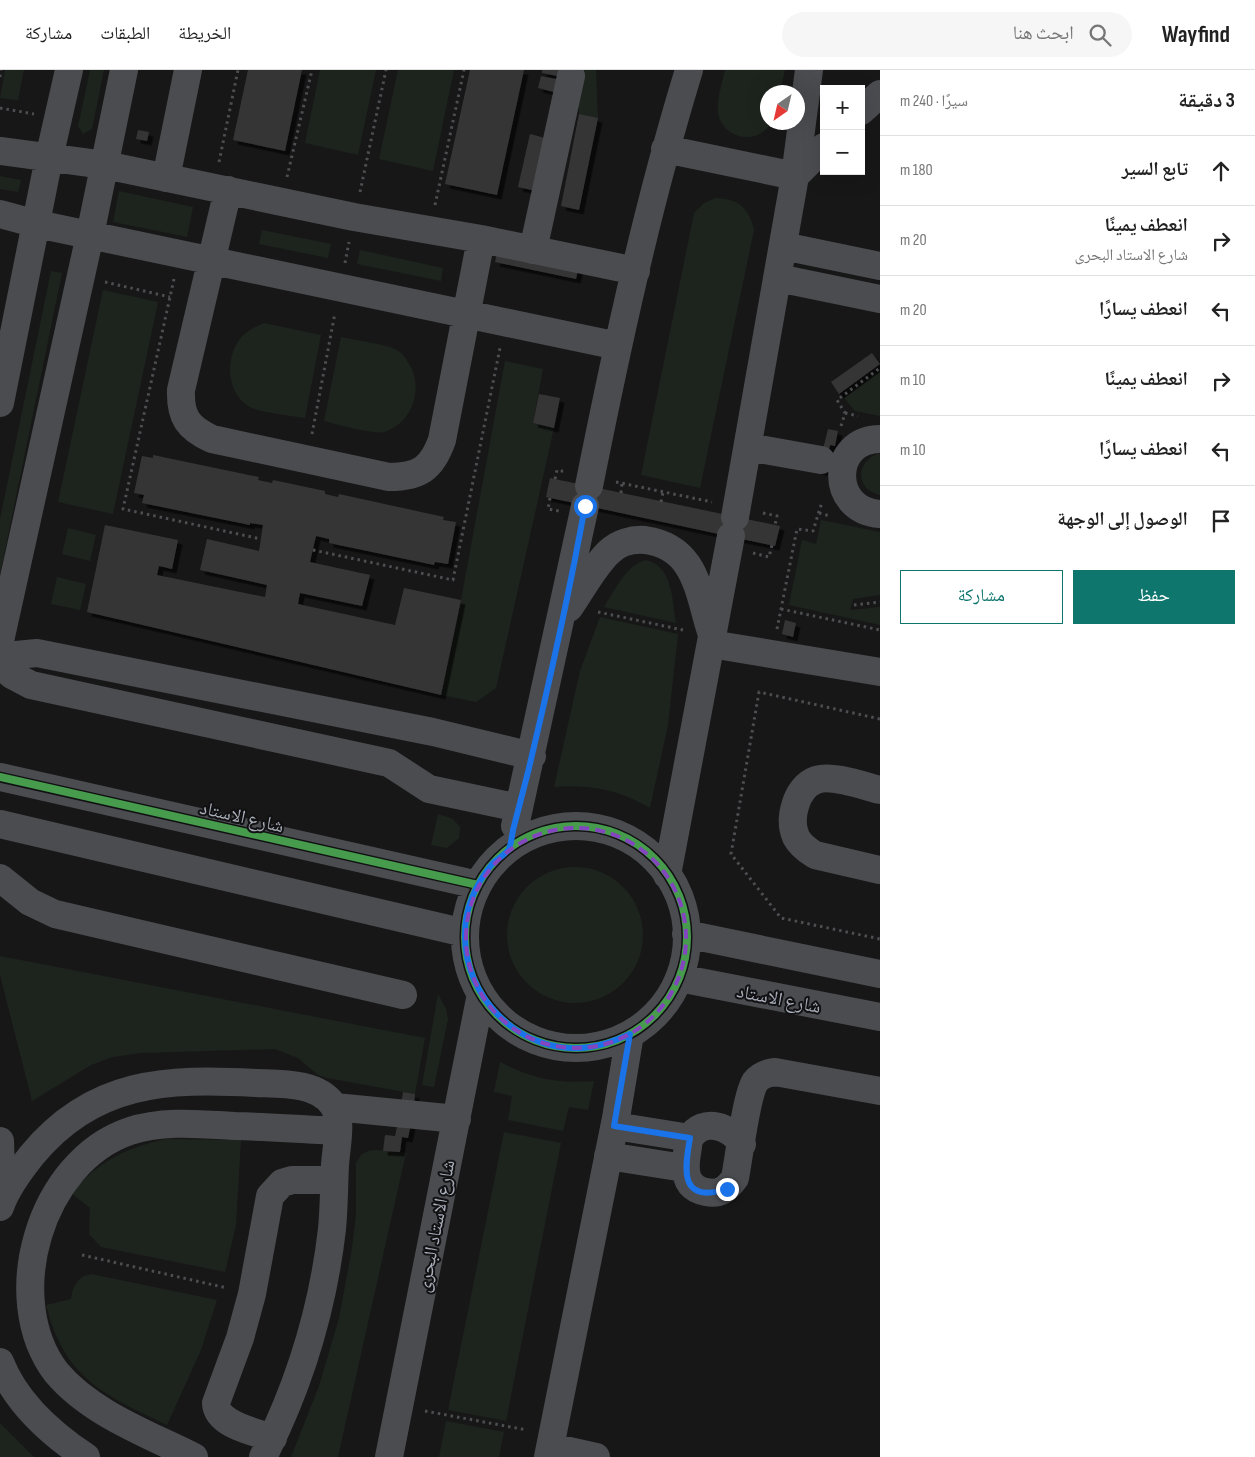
<!DOCTYPE html>
<html lang="ar">
<meta charset="utf-8">
<style>
body{margin:0;font-family:"Sofia Sans Condensed","Noto Naskh Arabic",sans-serif;background:#f6f6f6;color:#222;direction:rtl}
.controls{position:absolute;right:15px;top:15px;display:grid;overflow:hidden;border-radius:0px;box-shadow:0 5px 20px #0002}
.controls button{width:45px;height:45px;display:grid;place-items:center;padding:0;border:0;border-bottom:1px solid #e0e0e0;background:#fff;color:#222;font:25px sans-serif}
.compass{position:absolute;left:760px;top:15px;width:45px;height:45px;border-radius:50%;background:#fff;box-shadow:0 5px 20px #0002;rotate:214deg}
.stop{position:absolute;width:15px;height:15px;margin:-11px;border:4px solid #1a73e8;border-radius:50%;background:#fff}
.stop.end{background:#1a73e8;border-color:#fff;box-shadow:0 1px 5px #0008}
.list{margin:0;padding:0;list-style:none}
h2{display:flex;justify-content:space-between;align-items:center;height:65px;margin:0;padding:0 20px;font-size:21px}
h2 small{font-size:16px;font-weight:400;color:#767676}
.list li{display:grid;grid-template-columns:32px 1fr auto;gap:15px;align-items:center;box-sizing:border-box;height:70px;padding:0 20px;border-top:1px solid #e0e0e0}
.list b{display:block;font-size:19px;white-space:nowrap}
.list p{margin:0;font-size:16px;white-space:nowrap;color:#767676}
.list em{font-size:16px;font-style:normal;color:#767676}
.actions{display:flex;gap:10px;padding:15px 20px}
.actions a{flex:1;padding:11px 0;border:1px solid #0f766e;border-radius:0px;text-align:center;font-size:18px;color:#0f766e}
.actions .main{background:#0f766e;color:#fff}
.icon{flex:none;width:28px;height:28px;fill:none;stroke:currentColor;stroke-width:2;stroke-linecap:round;stroke-linejoin:round}
.map{position:relative;flex:none;width:880px;height:1387px;overflow:hidden;direction:ltr}
header{display:flex;align-items:center;gap:30px;box-sizing:border-box;height:70px;padding:0 25px;background:#fff;border-bottom:1px solid #e0e0e0}
header strong{font-size:24px}
nav{display:flex;gap:28px;margin-inline-start:auto;font-size:18px}
.search{width:350px;height:45px;background:#f6f6f6;display:flex;align-items:center;gap:12px;box-sizing:border-box;padding:0 18px;border-radius:28px;color:#767676;font-size:19px}
main{display:flex}
aside{flex:1;background:#fff}
.map>svg:first-child{display:block}
.green{fill:#1d241e}
.building{fill:#353536;filter:url(#shadow)}
.lines{fill:none;stroke-linecap:round;stroke-linejoin:round}
.path{stroke:#4d4e52;stroke-width:3;stroke-dasharray:2.5 4;stroke-linecap:butt}
.minor{stroke:#4b4c50;stroke-width:28}
.cycleway-casing{stroke:#111113;stroke-width:11}
.cycleway{stroke:#469c4c;stroke-width:8}
.route{stroke:#1a73e8;stroke-width:6}
.marked{fill:none;stroke:#8446be;stroke-width:4;stroke-dasharray:10 6;stroke-linejoin:round}
.labels{text-anchor:middle;stroke-width:4;stroke-linejoin:round;paint-order:stroke}
.street-label{font-size:19px;fill:#a8adb8;stroke:#111113}
</style>
<header>
<strong>Wayfind</strong>
<div class="search"><svg class="icon" aria-label="search" viewBox="0 0 24 24"><circle cx="10" cy="10" r="6"/><path d="M15 15l6 6"/></svg>ابحث هنا</div>
<nav><a>الخريطة</a><a>الطبقات</a><a>مشاركة</a></nav>
</header>
<main>
<aside>
<h2>3 دقيقة<small>سيرًا · 240 m</small></h2>
<ul class="list">
<li><svg class="icon" aria-label="ahead" viewBox="0 0 24 24"><path d="M12 20V5M6 11l6-6 6 6"/></svg><div><b>تابع السير</b></div><em>180 m</em></li>
<li><svg class="icon" aria-label="right" viewBox="0 0 24 24"><path d="M7 20v-9h11M14 6l5 5-5 5"/></svg><div><b>انعطف يمينًا</b><p>شارع الاستاد البحرى</p></div><em>20 m</em></li>
<li><svg class="icon" aria-label="left" viewBox="0 0 24 24"><path d="M17 20v-9H6M10 6l-5 5 5 5"/></svg><div><b>انعطف يسارًا</b></div><em>20 m</em></li>
<li><svg class="icon" aria-label="right" viewBox="0 0 24 24"><path d="M7 20v-9h11M14 6l5 5-5 5"/></svg><div><b>انعطف يمينًا</b></div><em>10 m</em></li>
<li><svg class="icon" aria-label="left" viewBox="0 0 24 24"><path d="M17 20v-9H6M10 6l-5 5 5 5"/></svg><div><b>انعطف يسارًا</b></div><em>10 m</em></li>
<li><svg class="icon" aria-label="arrive" viewBox="0 0 24 24"><path d="M6 21V4h12l-3 4 3 4H6"/></svg><div><b>الوصول إلى الوجهة</b></div></li>
</ul>
<div class="actions"><a class="main">حفظ</a><a>مشاركة</a></div>
</aside>
<div class="map">
<svg width="880" height="1387" viewBox="0 0 880 1387">
<defs>
<filter id="shadow"><feDropShadow dx="4.5" dy="4.5" stdDeviation="0" flood-color="#0009"/></filter>
</defs>
<rect width="100%" height="100%" fill="#171717"/>
<path class="green" d="M5,0h19l-6,30 -18,-2z
M90,0h14l-12,59 -9,5 -5,-8z
M320,0h56l-18,85 -53,-12z
M398,0h56l-21,101 -54,-12z
M578,0h18l2,48 -19,-4z
M725,0h60l-5,22h-12v30l3,1c-12,21 -44,18 -52,-6 -4,-14 3,-33 6,-47z
M0,106l21,4 -3,12 -18,-3z
M119,121l74,16 -6,30 -74,-15z
M716,128c23,1 33,10 38,32l-54,258 -59,-13 53,-262 10,-10z
M262,160l69,14 -3,14 -69,-14z
M360,180l83,18 -2,13 -84,-17z
M51,201l11,2 -62,302v-56z
M103,220l55,12 -45,212 -55,-12z
M264,253l57,12 -16,83c-13,-2 -48,-6 -57,-12 -21,-14 -23,-46 -9,-66 6,-8 15,-13 25,-17z
M341,267c13,3 45,7 56,13 6,3 11,12 14,17 12,25 0,57 -27,65 -8,3 -49,-8 -60,-11z
M505,291l38,8 -10,54 21,5 -58,260 -20,14 -35,-7 20,-95z
M880,302v44l-25,-5 -11,-13z
M877,384h3v41c-24,-5 -25,-32 -3,-41z
M821,450l59,12v63l-27,4 -3,11 30,-3v18l-91,-20 13,-65 14,4z
M68,458l28,7 -6,26 -28,-7z
M646,490c27,6 26,40 30,63l-72,-16c11,-17 22,-42 42,-47z
M57,507l29,7 -6,26 -29,-6z
M600,547l78,17 -10,91 -18,83c-33,-19 -58,-23 -96,-21l26,-116z
M438,744l15,5 7,8 -1,11 -12,10 -16,-3z
M507 865a68 68 0 1 1 136 0a68 68 0 1 1-136 0Z
M0,886l425,82 -10,56 -88,-16 -9,-3 -20,-17 -23,-9 -134,4 -28,4 -22,8 -59,36 -32,-126z
M438,924l8,15 2,10 -14,68 -12,-2z
M500,992c32,17 58,22 94,19l-6,29 -19,-3 -6,24 -55,-11 4,-24 -18,-4z
M504,1062l57,11 -55,278 -58,-11z
M165,1069l76,1 -5,85 -11,47 -124,-25 -12,-13 1,-26 -19,-15c29,-32 52,-44 94,-54z
M377,1080l29,3 -68,304h-47l28,-71 20,-68 13,-70 4,-34v-51l5,-8 7,-4z
M91,1204l126,26 -16,50 -34,75c-63,-30 -103,-47 -121,-120l25,-6c2,-13 6,-22 20,-25z
M446,1351l58,11 -5,25h-60z
M0,1353l34,34h-34z"/>
<path class="building" d="M248,0h54l-17,81 -52,-11z
M470,0h54l-27,125 -52,-11z
M542,0h21l-1,7 -20,-4z
M541,6l20,4 -3,13 -20,-5z
M579,44l19,4 -19,92 -18,-4z
M138,60l11,2 -2,9 -11,-2z
M530,64l19,5 -13,52 -18,-4z
M498,179l81,17 -3,13 -81,-17z
M872,283l8,11 -41,30 -8,-12z
M539,324l21,4 -6,30 -21,-5z
M828,359l10,2 -3,15 -5,-1 -6,27 -6,-2z
M153,385l106,22 -1,3 14,3 1,-3 52,11v3l13,3 1,-3 105,23 -1,3 13,2 -8,42 -13,-2 -1,3 -105,-22v-4l-13,-3 -6,26 60,13 -8,31 -62,-13 -2,11 97,21 9,-37 57,12 -20,95 -354,-83 18,-87 73,15 -6,29 -13,-3 -2,9 108,22 2,-12 -67,-15 7,-31 52,12 4,-26 -13,-2v2l-108,-22 2,-8 -10,-2 8,-37 11,2z
M550,408l230,48 -5,20 -229,-49z
M785,550l11,3 -3,14 -11,-3z
M403,1022l12,2 -1,13 -13,-2z
M398,1052l13,2 -3,14 -6,-1 -2,15 -17,-1 2,-16 10,1z"/>
<g class="lines">
<path class="path" d="M0,7l1,-7
M0,38l34,6
M219,92l19,-92
M287,107l25,-107
M360,122l26,-122
M435,135l29,-135
M345,193l4,-21
M174,209l-51,230 138,30
M105,212l65,15
M845,343l13,3
M841,356l4,-13 -8,-13 43,-32
M312,364l23,-121
M555,409l2,-9 9,2
M616,412l96,20
M621,423l1,-10
M550,428l-2,11 11,2
M661,432l2,-10
M763,443l14,3 -2,9
M819,443l11,3
M313,480l140,30 47,-232
M753,483l16,4 3,-12
M854,535l26,-3
M781,539l99,21
M598,542l85,18
M777,559l20,-100 16,2 9,-29
M880,649l-121,-27 -28,162 50,64 99,21
M82,1185l145,33
M425,1341l102,19"/>
<path class="minor" d="M861,41l19,-17
M665,79l130,27 29,-29
M0,81l105,14 249,52 127,22 155,32
M166,108l22,-108
M228,120l-47,200c-1,27 7,38 31,49l177,38c31,0 43,-9 53,-37l39,-201
M0,144l37,10 581,122
M783,176l97,20
M533,180l38,-174
M778,208l102,21
M0,333l49,-245 20,-88
M880,369c-50,0 -51,72 0,75
M748,377l73,13
M589,416c28,-140 58,-279 100,-416
M735,447l60,-341 14,-106
M569,538c12,-17 25,-42 40,-56 9,-9 23,-13 36,-12 51,7 53,51 66,92
M0,571l90,-406 34,-165
M711,574l169,28
M0,590l16,-5 21,-2 396,79 99,24
M0,595l12,10 19,10 358,78 40,26 90,19
M0,707l478,108
M880,720c-16,-4 -49,-16 -64,-10 -20,7 -28,39 -20,57 4,8 11,13 19,18l65,15
M0,754l465,109
M515,756l70,-320
M465 867a111 111 0 1 1 222 0a111 111 0 1 1-222 0Z
M667,805l64,-339
M0,808l30,24 25,12 348,81
M686,864l194,40
M679,908l201,39
M335,1037l122,12
M615,1056l75,12
M0,1071l2,59
M742,1074c-11,-17 -39,-28 -52,-6 -2,4 -2,11 -3,15 -3,18 -2,35 19,39 14,3 21,-3 29,-14 4,-20 11,-81 20,-96 5,-7 12,-9 20,-10l105,19
M608,1086l76,12
M0,1137c6,-18 20,-37 32,-52 61,-74 134,-77 224,-72 25,1 61,-1 77,22 10,14 3,43 2,60 -1,21 -1,43 -3,64 -9,79 -33,157 -69,228
M0,1292c16,41 50,71 86,95
M273,1368c-18,-6 -56,-13 -57,-35l24,-65 12,-44 18,-98 12,-13 10,-3h42
M551,1377l45,10
M194,1387c-46,-23 -104,-44 -138,-85 -56,-74 -16,-211 74,-241 33,-11 70,-7 105,-5 34,1 68,3 102,5
M389,1387l92,-463
M548,1387l68,-339 14,-84"/>
<g class="cycleway-casing">
<path id="cycleway" d="M0,707l478,108
M465 867a111 111 0 1 1 222 0a111 111 0 1 1-222 0Z"/>
</g>
<use href="#cycleway" class="cycleway"/>
</g>
<g class="lines">
<path class="route" d="M585,436c-16,89 -36,178 -57,266 -5,19 -10,39 -15,58 -1,6 -2,14 -4,19 -4,6 -12,10 -17,15 -16,20 -27,44 -27,69 -2,66 58,124 125,114 14,-2 27,-7 40,-13l-16,92 76,12c-6,33 -10,66 37,51"/>
</g>
<path class="marked" d="M466 868a110 110 0 1 1 220 0a110 110 0 1 1-220 0Z"/>
<g class="labels">
<g class="street-label">
<text transform="translate(242 746) rotate(13)" y="7">شارع الاستاد</text>
<text transform="translate(779 928) rotate(11)" y="7">شارع الاستاد</text>
<text transform="translate(435 1156) rotate(-79)" y="7">شارع الاستاد البحرى</text>
</g>
</g>
</svg>
<div class="controls">
<button>+</button>
<button>−</button>
</div>
<svg class="compass" viewBox="-18 -18 36 36"><path d="M0-13l5 13h-10z" fill="#e53935"/><path d="M0 13l5-13h-10z" fill="#767676"/></svg>
<div class="stop" style="left:585px;top:436px"></div>
<div class="stop end" style="left:727px;top:1119px"></div>
</div>
</main>
